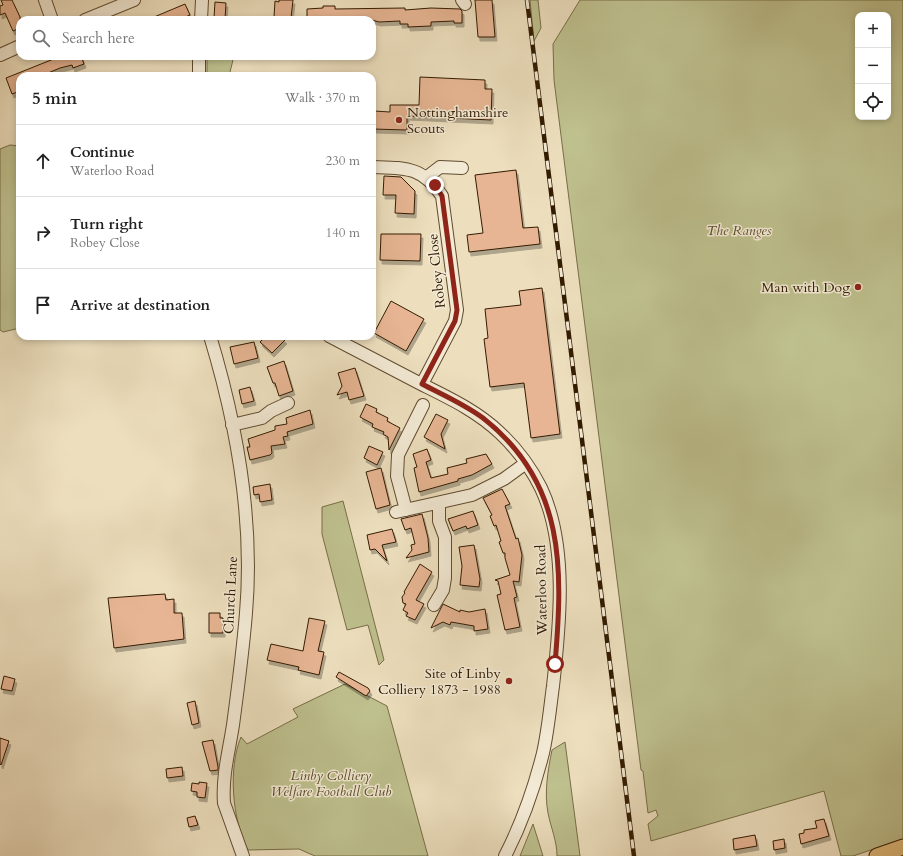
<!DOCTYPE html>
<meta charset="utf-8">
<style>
body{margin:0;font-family:Cardo,serif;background:#f6f6f6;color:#222}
.controls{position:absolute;right:12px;top:12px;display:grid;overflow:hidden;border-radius:8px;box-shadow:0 2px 6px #0003}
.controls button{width:36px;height:36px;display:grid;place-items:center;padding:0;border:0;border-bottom:1px solid #e0e0e0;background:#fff;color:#222;font:20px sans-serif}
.stop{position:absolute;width:12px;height:12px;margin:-9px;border:3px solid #8f2418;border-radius:50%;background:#fff}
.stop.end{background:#8f2418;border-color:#fff;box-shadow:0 1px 4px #0008}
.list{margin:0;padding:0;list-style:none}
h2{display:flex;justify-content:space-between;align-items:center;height:52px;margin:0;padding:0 16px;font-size:17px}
h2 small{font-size:13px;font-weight:400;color:#767676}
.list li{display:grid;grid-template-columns:26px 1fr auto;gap:12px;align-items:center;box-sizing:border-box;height:72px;padding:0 16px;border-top:1px solid #e0e0e0}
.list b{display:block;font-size:15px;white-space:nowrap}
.list p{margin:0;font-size:13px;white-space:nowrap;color:#767676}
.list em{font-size:13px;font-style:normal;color:#767676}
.icon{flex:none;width:22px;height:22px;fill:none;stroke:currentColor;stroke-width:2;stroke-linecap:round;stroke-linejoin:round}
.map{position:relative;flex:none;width:903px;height:856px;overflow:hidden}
.search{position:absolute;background:#fff;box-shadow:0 2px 6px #0003;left:16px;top:16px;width:360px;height:44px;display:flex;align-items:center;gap:10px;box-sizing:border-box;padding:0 14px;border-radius:12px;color:#767676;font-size:15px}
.panel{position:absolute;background:#fff;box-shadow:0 2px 6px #0003;left:16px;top:72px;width:360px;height:268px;border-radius:12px}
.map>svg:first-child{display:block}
.green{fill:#bec08e;stroke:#786e47;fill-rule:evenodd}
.building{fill:#e7b593;stroke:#321b00;filter:url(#shadow)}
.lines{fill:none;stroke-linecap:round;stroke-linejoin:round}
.minor-casing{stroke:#614c30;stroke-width:14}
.major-casing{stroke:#321b00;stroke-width:17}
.minor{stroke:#f3ead5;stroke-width:12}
.major{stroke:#e6c07f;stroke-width:15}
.rail-casing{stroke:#321b00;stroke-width:4.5}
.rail{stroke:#f3ead5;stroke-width:3;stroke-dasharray:9;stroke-linecap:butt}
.route{stroke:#8f2418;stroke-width:5}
.poi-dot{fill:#8f2418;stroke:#f3ead5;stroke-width:1.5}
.labels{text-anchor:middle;stroke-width:3;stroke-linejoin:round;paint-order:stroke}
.poi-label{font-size:14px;fill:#321b00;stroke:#f3ead5;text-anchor:end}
.park-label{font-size:14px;font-style:italic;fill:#5c4d2b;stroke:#f3ead5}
.street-label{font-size:14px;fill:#321b00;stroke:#f3ead5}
</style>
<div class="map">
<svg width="903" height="856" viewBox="0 0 903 856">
<defs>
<filter id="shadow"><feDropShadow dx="2" dy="4" stdDeviation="0" flood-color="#0004"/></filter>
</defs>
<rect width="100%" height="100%" fill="#eddfbe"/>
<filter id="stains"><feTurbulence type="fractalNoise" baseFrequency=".005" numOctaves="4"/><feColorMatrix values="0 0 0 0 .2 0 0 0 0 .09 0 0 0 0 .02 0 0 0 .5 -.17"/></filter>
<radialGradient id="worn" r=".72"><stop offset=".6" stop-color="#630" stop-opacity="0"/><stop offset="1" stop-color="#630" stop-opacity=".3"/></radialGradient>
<path class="green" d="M530,0h8l3,28 -7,13z
M580,0h323v839l-50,17h-12l-17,-65 -173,50 -3,-17 10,-8 -2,-6 -8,3 -5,-42 -2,-1 -87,-690 -1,-36zM858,15h30v102h-30z
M207,56h27l-5,20h-22z
M10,145l10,1v182l-17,4 -3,-2v-181z
M343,501l41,159 -5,5 -11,-40 -21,5 -25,-96v-27z
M345,684l42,22 41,150h-113l-16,-7 -51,1c-16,-30 -20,-82 -7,-113l6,7 51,-27 -5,-8z
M565,742l15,114h-23c0,-15 -6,-28 -9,-43 -4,-21 0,-43 4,-63z
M533,824l10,32h-23z"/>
<path class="building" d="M1,0h11l8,17v11l-7,3 -8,-18 -5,2v-9l3,-1z
M279,0h14l-2,18 -17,-1 1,-16 4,1z
M475,0h17l3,37h-17z
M215,2l11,1 -1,16 -11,-1z
M185,4l5,11 -7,3v2h-36z
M323,6h12v3l70,-1v2l26,-2 29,1 2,2v12h-8v-2l-23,1v4l-23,1v-3h-8v-3l-21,1 -7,-2h-65v-11l16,-1z
M61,56h20l3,8 -11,4 -1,-3 -12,3 -19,8h-21v15l-8,3 -6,-16z
M420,77l65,3v9h7l-1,31 -84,-4v14l-34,-1 1,-18 16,1v-7h29z
M516,170l7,58 15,-1 2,17 -71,8 -2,-17 16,-2 -8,-58z
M384,176l17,1 14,14 -1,23 -19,-1 1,-18h-13z
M381,234h40l-1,27 -40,-1z
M542,288l18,146 -29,4 -7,-55 -34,4 -6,-48 4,-1 -3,-29 36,-4 -2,-14z
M391,301l33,18 -18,32 -32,-18z
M266,336h14l5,4 -13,13 -12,-11z
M254,342l4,16 -24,6 -4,-17z
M284,361l9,30 -14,5 -4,-13h-2l-6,-16z
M355,368l9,28 -15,4 -2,-8 -10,3 5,-9 -4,-13z
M250,387l4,14 -12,3 -3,-14z
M366,404l11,5 -1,3 12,6 -1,3 13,7 -11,22 -1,-13 -5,-3 1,-2 -12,-5 1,-3 -13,-7z
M310,410l3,14 -26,8 1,4 -5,1 2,7 -14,2 1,7 -2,2 -20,5 -3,-13h3l-2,-8 27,-9v-4l12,-2 -1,-6z
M436,414l12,6 -7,14 4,15 -21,-12z
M369,446l14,6 -6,13 -13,-7z
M427,449l4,11 -5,2 5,16 17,-4 -1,-6 20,-5 -1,-4 20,-5 6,10 -20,11 -14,4v2l-39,11 -5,-24 3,-1 -4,-13z
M381,468l9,37 -14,4 -10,-37z
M270,484l2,16 -12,2 -1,-8 -5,1 -1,-8z
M502,489l8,15 -5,2 11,33 2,-1 4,17 -3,27 -6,-1 4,16 -3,1 6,29 -15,3 -8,-35 4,-1 -3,-13 -3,-1 15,-5 -5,-17v-5h-2l-4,-11 2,-1 -5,-16 -2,1 -4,-10 2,-1 -9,-17z
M473,511l5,14 -11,4 -1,-3 -13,5 -5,-12z
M422,514l6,24 1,14 -23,6 6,-8 -1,-5 4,-1 -4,-16 -6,2 -4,-11z
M392,529l4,13 -14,3 5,16 -12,-12 -5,1 -3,-15z
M474,545l6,34 -1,8 -19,-2 2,-19 -3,-19z
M420,564l12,8 -16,28 8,4 -9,16 -9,-4 2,-3 -5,-3 3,-6 -3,-1 -1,-6 3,-4 -1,-1z
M165,594l1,6 8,-1v14h8l2,26 -70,9 -6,-50z
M443,604l17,8v-2l9,2 16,-3 3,20 -14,2v-5l-23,-4 -1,3 -7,-3 -12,6z
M209,613h11v5h3v15h-14z
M309,618l16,3 -7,30 6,1 -5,23 -21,-5 1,-3 -32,-7 4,-16 32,7z
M339,672l29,16 2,3 -4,5 -30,-19z
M4,676l11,3 -3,12 -11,-2z
M195,701l4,22 -7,2 -5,-22z
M0,738l9,3 -8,24 -1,-1z
M213,740l5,27v3l-8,1 -8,-29z
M182,767l1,9 -16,2 -1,-9z
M199,782l8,1 -2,15 -8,-1v-5l-6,-1 1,-8 7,1z
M195,816l3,9 -9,2 -2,-9z
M824,819l5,17 -28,8 -2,-10 5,-1v-3l13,-2 -2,-7z
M755,835l2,11 -23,4 -1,-11z
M784,839l1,9 -11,2 -1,-9z"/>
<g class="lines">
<g class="minor-casing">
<path id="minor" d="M45,0l7,20
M462,0l3,4
M85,20l49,-20
M201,20l1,-20
M0,55l20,-9
M199,76v-20
M372,167c33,1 50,-1 70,29l15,114 -2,11 -33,63
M427,177l13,-10 22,1
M210,336c27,89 44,184 36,277 -3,37 -8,75 -13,112 -4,26 -11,51 -9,78l19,53
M329,336c31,16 61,32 92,48 28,14 56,27 79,49 16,15 31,35 41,55 27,57 19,136 12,198 -3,22 -5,45 -10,67 -9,36 -21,70 -38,103
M232,425l30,-7 9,-7 17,-8
M406,510l-9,-34 1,-21 25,-50
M396,512l76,-17 32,-16 22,-16
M434,605l9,-15 2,-12v-41l-6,-16v-17"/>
</g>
<g class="major-casing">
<path id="major" d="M877,856l26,-9"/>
</g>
<use href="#minor" class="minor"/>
<use href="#major" class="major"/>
<g class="rail-casing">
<path id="rail" d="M527,0l107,856"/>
</g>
<use href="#rail" class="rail"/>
</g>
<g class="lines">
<path class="route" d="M435,185l7,11 15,114 -2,11 -33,63c21,11 42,20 61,34 83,65 80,151 72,246"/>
</g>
<g class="poi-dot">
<circle cx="399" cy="120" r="4"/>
<circle cx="858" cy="287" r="4"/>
<circle cx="509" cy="681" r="4"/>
</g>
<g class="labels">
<g class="poi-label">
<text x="407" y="117" text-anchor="start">Nottinghamshire<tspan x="407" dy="16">Scouts</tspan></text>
<text x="850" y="292">Man with Dog</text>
<text x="501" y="678">Site of Linby<tspan x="501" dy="16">Colliery 1873 - 1988</tspan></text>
</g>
<g class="park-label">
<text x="739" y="235">The Ranges</text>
<text x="331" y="780">Linby Colliery<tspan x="331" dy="16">Welfare Football Club</tspan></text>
</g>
<g class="street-label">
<text transform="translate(436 271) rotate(-96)" y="5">Robey Close</text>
<text transform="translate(541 590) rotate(-91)" y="5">Waterloo Road</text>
<text transform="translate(230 595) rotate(-87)" y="5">Church Lane</text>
</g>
</g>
<rect width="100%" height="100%" filter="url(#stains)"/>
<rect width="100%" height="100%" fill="url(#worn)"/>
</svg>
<div class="controls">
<button>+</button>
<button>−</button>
<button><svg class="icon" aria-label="locate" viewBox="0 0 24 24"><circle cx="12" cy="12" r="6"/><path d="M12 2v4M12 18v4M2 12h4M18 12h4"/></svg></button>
</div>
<div class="stop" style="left:555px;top:664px"></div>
<div class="stop end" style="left:435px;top:185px"></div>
<div class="search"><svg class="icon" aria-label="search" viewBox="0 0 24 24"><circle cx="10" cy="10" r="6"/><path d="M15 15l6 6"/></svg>Search here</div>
<section class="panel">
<h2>5 min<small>Walk · 370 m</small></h2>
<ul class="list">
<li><svg class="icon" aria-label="ahead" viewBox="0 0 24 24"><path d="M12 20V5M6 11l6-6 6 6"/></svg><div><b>Continue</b><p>Waterloo Road</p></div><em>230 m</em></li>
<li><svg class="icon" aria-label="right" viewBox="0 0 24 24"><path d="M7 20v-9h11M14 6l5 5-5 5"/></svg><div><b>Turn right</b><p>Robey Close</p></div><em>140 m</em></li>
<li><svg class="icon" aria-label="arrive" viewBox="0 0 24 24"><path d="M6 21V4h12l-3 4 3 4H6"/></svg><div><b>Arrive at destination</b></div></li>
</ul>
</section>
</div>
